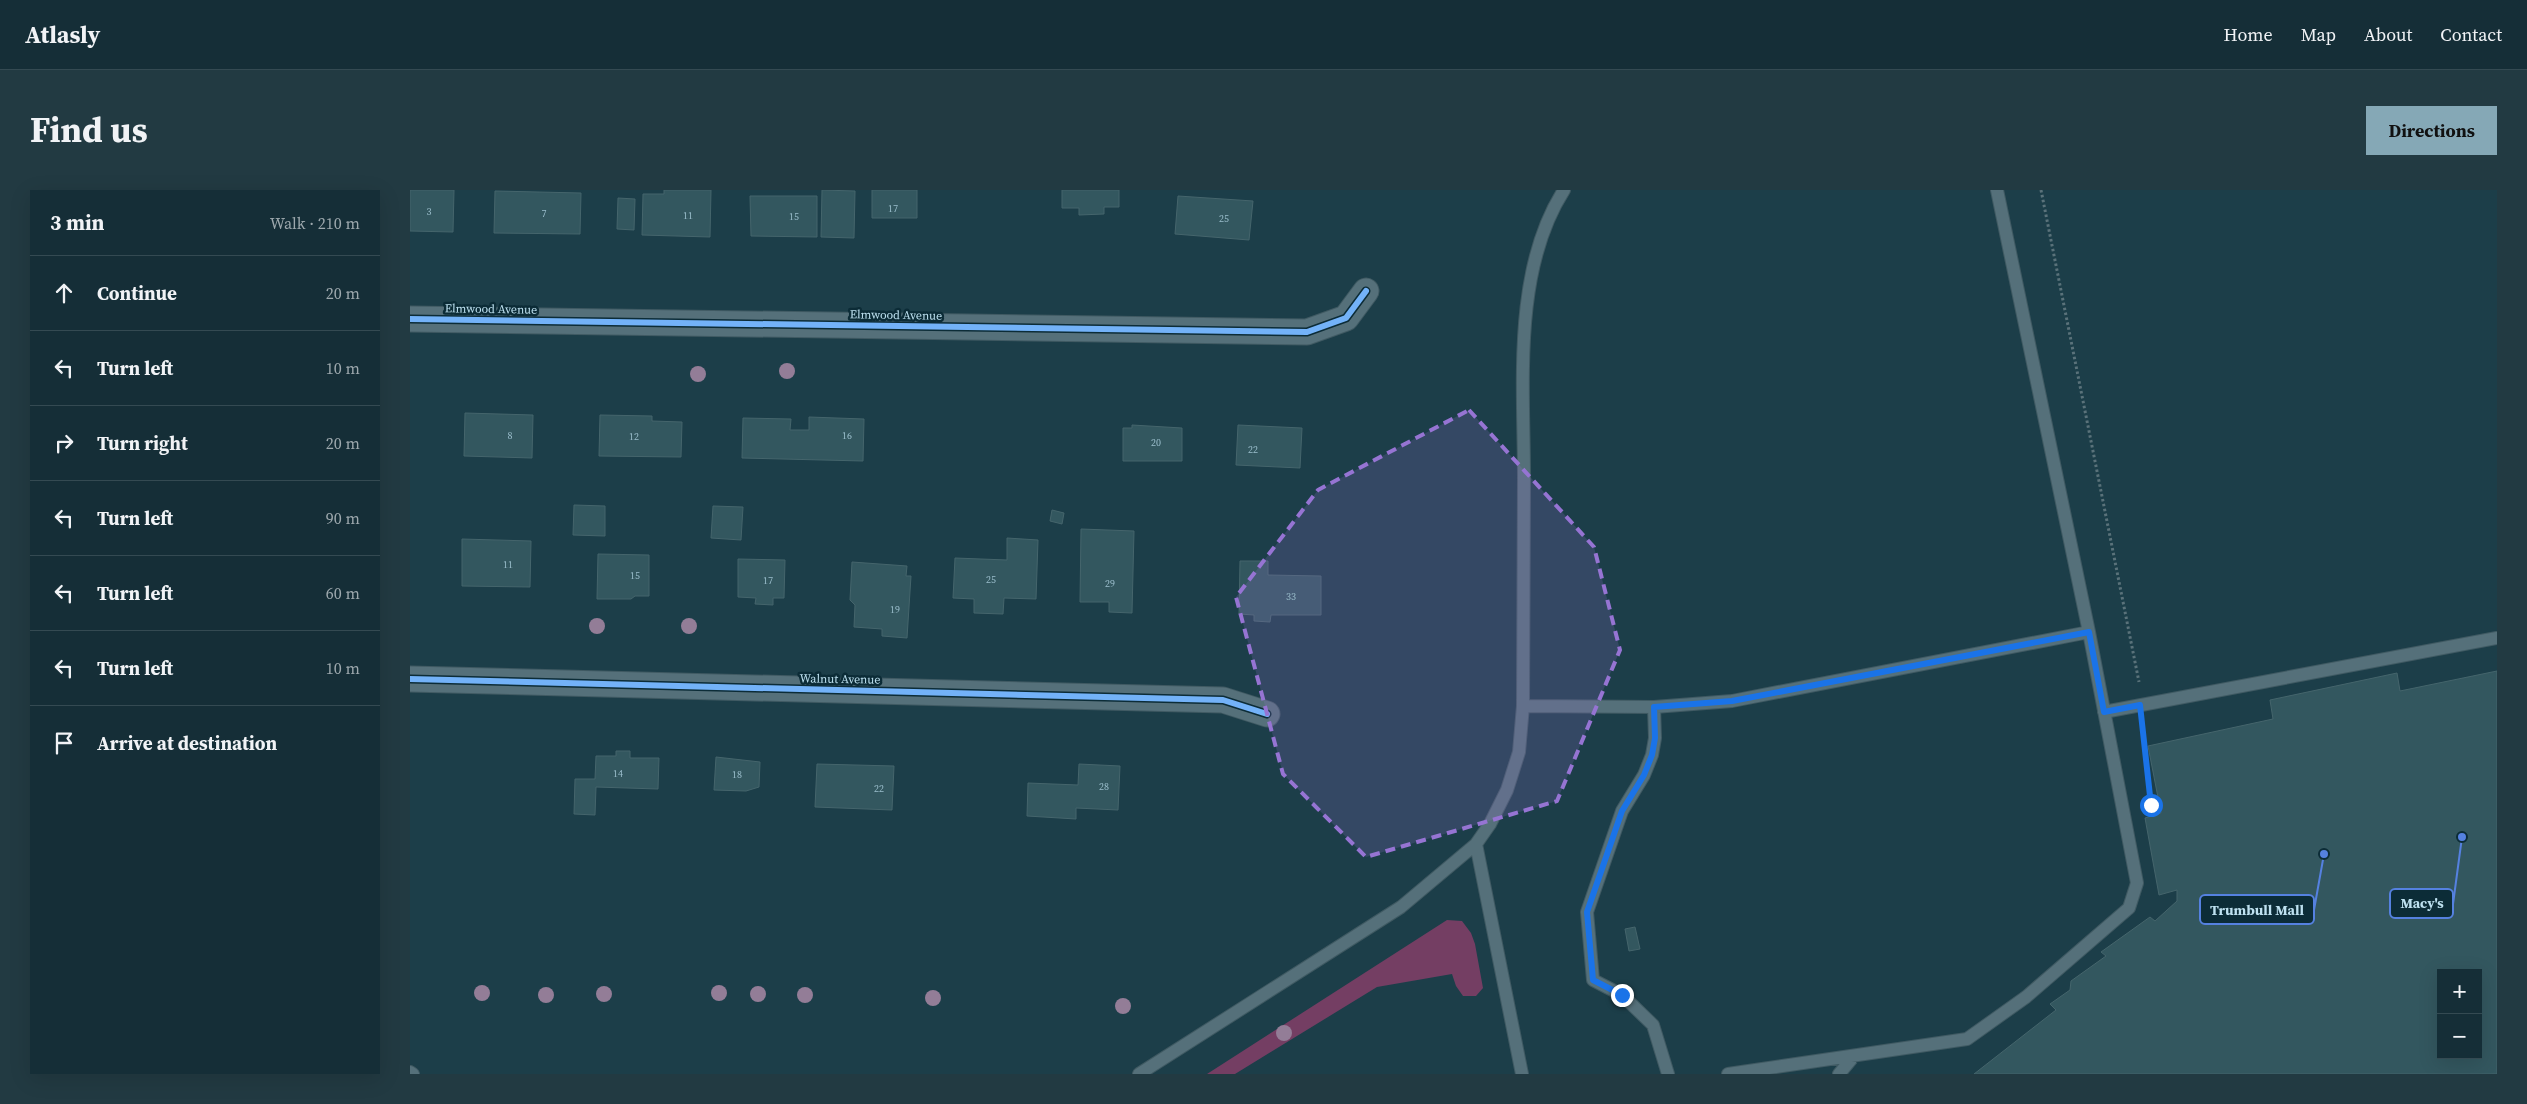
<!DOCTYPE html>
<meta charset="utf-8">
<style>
body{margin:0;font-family:"Source Serif 4",serif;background:#223a42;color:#f1f3f6}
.controls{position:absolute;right:15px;bottom:15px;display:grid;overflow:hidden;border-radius:0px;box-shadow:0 5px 20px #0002}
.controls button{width:45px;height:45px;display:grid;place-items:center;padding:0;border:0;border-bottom:1px solid #344a52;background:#152e37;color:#f1f3f6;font:25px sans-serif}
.stop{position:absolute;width:15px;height:15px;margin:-11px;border:4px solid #1a73e8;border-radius:50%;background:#fff}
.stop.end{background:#1a73e8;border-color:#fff;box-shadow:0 1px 5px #0008}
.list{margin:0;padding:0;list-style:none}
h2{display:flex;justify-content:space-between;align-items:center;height:65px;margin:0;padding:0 20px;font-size:21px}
h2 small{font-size:16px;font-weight:400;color:#9da8ad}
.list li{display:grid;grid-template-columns:32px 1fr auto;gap:15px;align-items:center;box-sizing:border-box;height:75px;padding:0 20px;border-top:1px solid #344a52}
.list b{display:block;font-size:19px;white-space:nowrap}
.list em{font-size:16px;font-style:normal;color:#9da8ad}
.icon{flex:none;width:28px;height:28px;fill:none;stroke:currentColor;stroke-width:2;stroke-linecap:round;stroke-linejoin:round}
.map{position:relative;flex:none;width:2087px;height:884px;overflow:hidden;border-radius:0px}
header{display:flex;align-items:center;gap:30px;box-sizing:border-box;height:70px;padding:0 25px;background:#152e37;border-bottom:1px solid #344a52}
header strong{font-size:24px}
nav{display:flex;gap:28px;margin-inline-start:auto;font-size:18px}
.intro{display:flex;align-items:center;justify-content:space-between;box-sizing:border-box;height:120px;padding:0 30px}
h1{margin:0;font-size:35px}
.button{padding:12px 22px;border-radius:0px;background:#85a8b6;color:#111;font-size:18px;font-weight:700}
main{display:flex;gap:30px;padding:0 30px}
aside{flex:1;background:#152e37;border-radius:0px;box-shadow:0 5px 20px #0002}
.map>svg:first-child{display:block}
.green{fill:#743e63}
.building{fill:#33575f;stroke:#45656c;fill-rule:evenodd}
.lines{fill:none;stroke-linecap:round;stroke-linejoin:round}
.service-casing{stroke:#405a63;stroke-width:14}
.minor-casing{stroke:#405a63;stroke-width:27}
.path{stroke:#5a727a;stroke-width:3;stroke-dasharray:2.5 2.5;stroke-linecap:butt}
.service{stroke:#55707a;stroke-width:12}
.minor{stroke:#55707a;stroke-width:25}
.cycleway-casing{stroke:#0c2c37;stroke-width:9}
.cycleway{stroke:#73b2f8;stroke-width:6}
.tree{fill:#937d97}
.route{stroke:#1a73e8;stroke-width:6}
.marked{fill:#9674d3;fill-opacity:0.2;stroke:#9674d3;stroke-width:4;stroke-dasharray:10 6;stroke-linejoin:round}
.labels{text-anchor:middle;stroke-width:5;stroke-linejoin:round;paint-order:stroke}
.number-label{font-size:10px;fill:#9bbecc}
.street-label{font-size:12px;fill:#bee1f0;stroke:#0c2c37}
.leader{fill:none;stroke:#5581e0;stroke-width:2}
.callout-dot{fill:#5581e0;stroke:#0c2c37;stroke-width:2}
.callout{fill:#0c2c37;stroke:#5581e0;stroke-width:2}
.callout-label{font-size:14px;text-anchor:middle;font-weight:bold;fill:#bee1f0}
</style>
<header>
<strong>Atlasly</strong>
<nav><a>Home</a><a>Map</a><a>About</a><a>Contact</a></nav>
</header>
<div class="intro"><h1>Find us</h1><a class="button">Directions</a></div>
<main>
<aside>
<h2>3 min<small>Walk · 210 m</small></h2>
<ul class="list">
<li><svg class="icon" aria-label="ahead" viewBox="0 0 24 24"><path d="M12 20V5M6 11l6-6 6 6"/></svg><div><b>Continue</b></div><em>20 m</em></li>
<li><svg class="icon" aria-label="left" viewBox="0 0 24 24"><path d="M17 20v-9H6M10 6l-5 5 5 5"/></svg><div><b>Turn left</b></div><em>10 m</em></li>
<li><svg class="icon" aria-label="right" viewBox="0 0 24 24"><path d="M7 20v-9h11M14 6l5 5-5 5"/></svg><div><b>Turn right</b></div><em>20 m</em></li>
<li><svg class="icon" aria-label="left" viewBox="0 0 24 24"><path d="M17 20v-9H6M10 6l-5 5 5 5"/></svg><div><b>Turn left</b></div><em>90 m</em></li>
<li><svg class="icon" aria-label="left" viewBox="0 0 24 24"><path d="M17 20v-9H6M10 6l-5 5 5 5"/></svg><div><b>Turn left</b></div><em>60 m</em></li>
<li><svg class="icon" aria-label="left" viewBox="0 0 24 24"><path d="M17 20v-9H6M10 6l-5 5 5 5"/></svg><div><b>Turn left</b></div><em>10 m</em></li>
<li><svg class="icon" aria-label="arrive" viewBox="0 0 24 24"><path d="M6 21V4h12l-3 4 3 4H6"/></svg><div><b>Arrive at destination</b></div></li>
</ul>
</aside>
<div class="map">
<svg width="2087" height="884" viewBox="0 0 2087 884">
<rect width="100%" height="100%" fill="#1c3e49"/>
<path class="green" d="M1037,730l15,1 9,12 4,11 8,44 -7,8h-13l-7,-10 -4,-12 -75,13 -142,87h-28z"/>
<path class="building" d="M0,0h44l-1,42 -43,-1z
M254,0h47l-1,47 -68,-2 1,-41h21z
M412,0l33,1 -1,47 -33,-1z
M462,0h45v28h-45z
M652,0h57v17h-15v7l-25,1v-7h-17z
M85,1l86,2 -1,41 -86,-1z
M340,6h67v41l-66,-1z
M768,6l75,5 -4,39 -74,-6z
M208,8l17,1 -1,31 -17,-1z
M55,223l68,2 -1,43 -68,-2z
M190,225l52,1v5l30,1 -1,35 -82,-1z
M399,227l55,2 -1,42 -121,-3 1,-40 48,1 -1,11h19z
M722,235l50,3v33h-59v-33h9z
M828,235l64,3 -2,40 -64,-3z
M164,315l31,1v30l-32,-1z
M303,316l30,1 -2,33 -30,-2z
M642,320l12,3 -2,11 -12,-3z
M671,339l53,2 -2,82 -23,-1v-10h-29z
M597,348l31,2 -2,59 -32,-1 -1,16 -29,-1v-14l-21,-1 2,-40 52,2z
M52,349l69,2 -1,46 -68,-1z
M188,364l51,1v41h-14l-4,3h-34z
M328,369l47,1 -1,38h-11v7l-18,-1 1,-6 -18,-1z
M830,371h28v14l53,1v39h-50l-1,7 -16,-1v-6l-15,-1z
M442,372l55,4 -1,10h5l-4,62 -25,-2v-7l-28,-2 1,-22 -5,-5z
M2087,481v403h-523l82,-64 -6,-6 20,-14 1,-9 35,-25 -5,-4 49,-35 5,4 22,-20v-11l-18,5 -14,-77 16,-5 -13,-67 125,-27 -3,-19 127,-27 3,18zM2031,783h37v82h-37z
M206,561h14v7h29l-1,31 -62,-2 -1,28 -21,-1 1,-35h20l1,-23h20z
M306,567l44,5 -1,25 -13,4 -32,-1z
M407,574l77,2 -2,44 -77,-3z
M669,574l41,2 -2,44 -42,-2v11l-49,-3 1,-33 50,2z
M1225,737l5,22 -11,2 -4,-22z"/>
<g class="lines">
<g class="service-casing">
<path id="service" d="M1113,516l131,1 1,31 -3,17 -8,20 -22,36 -35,101 6,68 29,15 31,30 15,49
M1244,517l78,-6 357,-69
M1694,522l393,-74
M1066,654l46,230
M0,882l3,2
M729,884l262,-167 75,-63 14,-20 17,-34 12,-38 4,-46c0,-76 0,-152 1,-228 0,-92 -12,-207 40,-288
M1318,884l239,-35 59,-42 103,-89 8,-25 -48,-251 -92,-442
M1429,884l15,-18"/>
</g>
<g class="minor-casing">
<path id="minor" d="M0,129l897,13 39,-14 20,-27
M0,489l813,21 44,14"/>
</g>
<path class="path" d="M1631,0l98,492
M1732,536l11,89"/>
<use href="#service" class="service"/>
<use href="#minor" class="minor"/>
<g class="cycleway-casing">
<path id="cycleway" d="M0,129l897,13 39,-14 20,-27
M0,489l813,21 44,14"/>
</g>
<use href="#cycleway" class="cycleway"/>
</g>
<g class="tree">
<circle cx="377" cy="181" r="8"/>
<circle cx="288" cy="184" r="8"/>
<circle cx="187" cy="436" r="8"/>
<circle cx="279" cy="436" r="8"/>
<circle cx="72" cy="803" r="8"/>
<circle cx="309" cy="803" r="8"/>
<circle cx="194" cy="804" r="8"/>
<circle cx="348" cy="804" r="8"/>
<circle cx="136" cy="805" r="8"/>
<circle cx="395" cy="805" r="8"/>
<circle cx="523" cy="808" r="8"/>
<circle cx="713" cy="816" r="8"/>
<circle cx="874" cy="843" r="8"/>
</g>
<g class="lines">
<path class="route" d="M1212,805l-29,-15 -6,-68 35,-101 22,-36 8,-20 3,-17 -1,-31 78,-6 357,-69 15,80 36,-7 11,100"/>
</g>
<path class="marked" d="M1059,220l125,137 26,103 -63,151 -191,56 -83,-83 -47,-177 82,-107z"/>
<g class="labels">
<g class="number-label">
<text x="483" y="22">17</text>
<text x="19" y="25">3</text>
<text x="134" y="27">7</text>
<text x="278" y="29">11</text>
<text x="384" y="30">15</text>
<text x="814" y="32">25</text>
<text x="100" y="249">8</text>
<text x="437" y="249">16</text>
<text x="224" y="250">12</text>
<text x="746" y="256">20</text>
<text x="843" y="263">22</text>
<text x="98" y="378">11</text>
<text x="225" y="389">15</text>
<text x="581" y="393">25</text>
<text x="358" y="394">17</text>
<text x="700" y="397">29</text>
<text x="881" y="410">33</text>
<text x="485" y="423">19</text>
<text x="208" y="587">14</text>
<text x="327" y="588">18</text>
<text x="694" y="600">28</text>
<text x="469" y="602">22</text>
</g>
<g class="street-label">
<text transform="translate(81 119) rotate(1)" y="4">Elmwood Avenue</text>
<text transform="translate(486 125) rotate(1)" y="4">Elmwood Avenue</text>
<text transform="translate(430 489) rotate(1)" y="4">Walnut Avenue</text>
</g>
</g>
<path class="leader" d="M2052 647L2043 714M1914 664L1904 720"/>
<g class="callout-dot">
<circle cx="2052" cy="647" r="5"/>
<circle cx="1914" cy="664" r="5"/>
</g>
<g class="callout">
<rect x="1980" y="699" width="63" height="29" rx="5"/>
<rect x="1790" y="705" width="114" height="29" rx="5"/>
</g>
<g class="callout-label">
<text x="2012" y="718">Macy's</text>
<text x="1847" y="725">Trumbull Mall</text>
</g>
</svg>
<div class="controls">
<button>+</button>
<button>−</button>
</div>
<div class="stop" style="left:1741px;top:615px"></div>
<div class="stop end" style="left:1212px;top:805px"></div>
</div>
</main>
